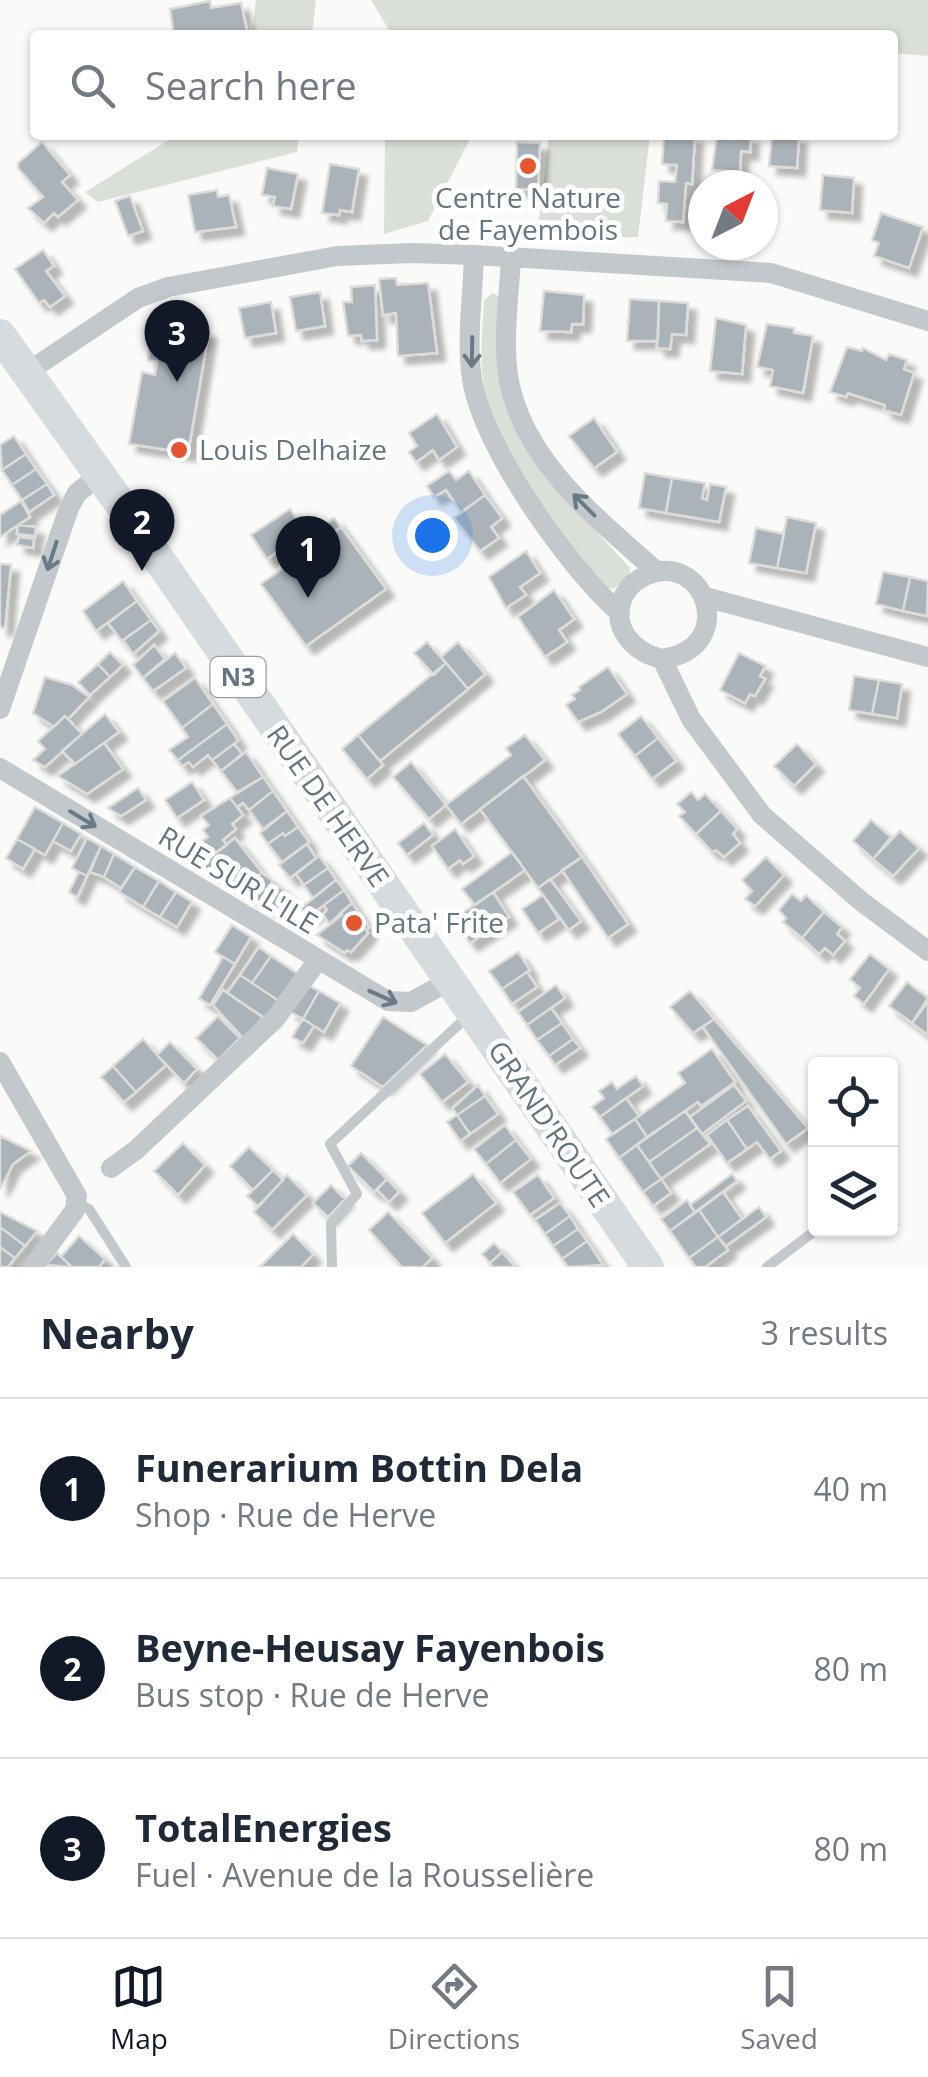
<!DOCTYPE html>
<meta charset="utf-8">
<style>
body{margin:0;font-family:"Open Sans",sans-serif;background:#f6f6f7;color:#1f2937}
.controls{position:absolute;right:30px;bottom:30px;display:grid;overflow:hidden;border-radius:10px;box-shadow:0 2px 8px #0004}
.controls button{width:90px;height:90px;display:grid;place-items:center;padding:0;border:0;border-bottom:2px solid #e0e1e3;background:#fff;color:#1f2937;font:50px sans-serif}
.compass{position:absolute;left:688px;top:170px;width:90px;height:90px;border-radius:50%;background:#fff;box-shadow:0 2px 8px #0004;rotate:42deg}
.you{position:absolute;left:432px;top:535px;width:35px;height:35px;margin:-25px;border:8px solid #fff;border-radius:50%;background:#1a73e8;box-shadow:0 0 0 15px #1a73e833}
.badge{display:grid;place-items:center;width:65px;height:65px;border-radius:50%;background:#111827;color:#fff;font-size:32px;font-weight:700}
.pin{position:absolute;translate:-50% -82px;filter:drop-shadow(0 2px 5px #0008)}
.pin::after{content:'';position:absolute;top:52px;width:35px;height:30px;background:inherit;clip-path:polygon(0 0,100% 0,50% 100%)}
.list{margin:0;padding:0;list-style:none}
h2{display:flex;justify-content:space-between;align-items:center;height:130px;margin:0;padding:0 40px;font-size:42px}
h2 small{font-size:32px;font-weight:400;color:#747a83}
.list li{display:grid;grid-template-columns:65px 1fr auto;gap:30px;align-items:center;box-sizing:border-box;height:180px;padding:0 40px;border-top:2px solid #e0e1e3}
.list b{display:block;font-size:38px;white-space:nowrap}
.list p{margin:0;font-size:32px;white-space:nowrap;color:#747a83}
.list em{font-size:32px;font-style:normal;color:#747a83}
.icon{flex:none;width:55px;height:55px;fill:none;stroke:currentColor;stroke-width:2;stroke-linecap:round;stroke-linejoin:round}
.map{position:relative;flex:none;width:928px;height:1267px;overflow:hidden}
.search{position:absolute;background:#fff;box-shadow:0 2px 8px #0004;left:30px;right:30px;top:30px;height:110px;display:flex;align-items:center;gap:25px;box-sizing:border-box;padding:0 35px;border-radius:10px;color:#747a83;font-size:38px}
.sheet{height:670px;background:#fff}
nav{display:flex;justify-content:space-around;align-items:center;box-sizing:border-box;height:140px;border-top:2px solid #e0e1e3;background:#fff;font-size:28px;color:#747a83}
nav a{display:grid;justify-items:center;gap:5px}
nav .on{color:#111827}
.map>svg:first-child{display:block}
.green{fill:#dadfd7}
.building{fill:#aab3b9;stroke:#dcdcda;stroke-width:2.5;filter:url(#shadow)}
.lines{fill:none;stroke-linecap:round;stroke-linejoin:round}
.service{stroke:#c3c8cc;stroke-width:10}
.minor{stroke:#c3c8cc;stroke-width:20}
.primary{stroke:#d6dbdf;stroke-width:32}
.oneway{stroke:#6a7a87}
.poi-dot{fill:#e4572e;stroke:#fff;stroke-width:4}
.labels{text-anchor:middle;stroke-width:10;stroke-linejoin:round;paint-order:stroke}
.shield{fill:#fff;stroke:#939fa8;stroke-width:2.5}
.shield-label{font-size:25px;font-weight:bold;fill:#657683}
.poi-label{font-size:28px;fill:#657683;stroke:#fff;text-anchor:start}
.street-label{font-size:28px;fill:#657683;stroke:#fff}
</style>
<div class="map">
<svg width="928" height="1267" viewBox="0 0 928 1267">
<defs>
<filter id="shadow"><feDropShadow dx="8" dy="8" stdDeviation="2.5" flood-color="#0004"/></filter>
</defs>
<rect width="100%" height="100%" fill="#fafaf8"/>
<path class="green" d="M256,0h60l-4,35h-60z
M371,0h557v56l-35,-3v-18h-501z
M177,135h122l-2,17 -199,50 -13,-10z
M385,135h87l-44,86 -44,13z
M549,135h101l-12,102 -101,1z
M493,293l6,4 -2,34 56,153 77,84 -2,10 -15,11 -10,-2c-38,-51 -107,-130 -118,-193 -6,-31 -3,-63 -1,-94z"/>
<path class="building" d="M210,1l1,7 30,-5 6,28 -11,4h-62l-4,-26z
M664,135h31l-3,49 -6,-1 -3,39 -17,-1 1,-17 -9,-1 1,-22 16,1 2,-17 -15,-1z
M717,135h34l-1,17 -9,-1 -1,21 -28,-2z
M772,135h27l-2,33 -28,-2z
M42,142l28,33 -8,7 16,18 -20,17 -4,-4 -10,10 -16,-15 15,-11 -25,-29v-5z
M517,142l23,1 -2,47 -22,-1z
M330,164l29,5 -7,43 -12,-2 -1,5 -17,-2z
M267,168l31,6 -7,35 -18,-3 2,-9 -13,-2z
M823,175l31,3 -2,35 -32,-3z
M217,190l1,7 11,-2 7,32 -41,5 -7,-37z
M130,196l13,35 -15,5 -13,-35z
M881,213l42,14 -14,41 -35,-12 5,-13 -7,-3z
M43,250l11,16 -8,5 19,25 -15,11 -6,-7 -5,3 -24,-34z
M396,278l1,7 31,-2 9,70 -39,3 -2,-43 -13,2 -4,-36z
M375,285l2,55 -15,1 -1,-6 -13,1 -5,-34h9l-1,-15z
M544,291l40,4 -1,29h-11l-1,8 -31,-1z
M320,292l5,34 -29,5 -6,-34z
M630,299l29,2 -1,40h-31z
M659,301l29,2 -2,32 -14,-1 -2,15 -13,-1z
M271,302l5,31 -31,5 -6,-30z
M716,318l30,7 -4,49 -32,-3z
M174,324l35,7 -21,122 -59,-9 13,-72 13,3 2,-13 -9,-2 2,-19z
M767,324l27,4v5l19,3 -10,57 -33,-7 3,-16 -16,-3z
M847,347l15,4 1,-3 23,12 3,-6 18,6 -3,9 10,4 -13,42 -17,-5 1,-5 -37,-12 -2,4 -16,-5z
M437,414l20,33 -18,13 -6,-10 -17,12 -7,-10 8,-6 -8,-13z
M594,418l23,34 -23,16 -25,-32z
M14,436l12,18 -24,16 -2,-25z
M26,454l10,15 -24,16 -10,-15z
M36,469l11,15 -25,16 -10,-15z
M449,471l7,9 13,-9 16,24 -24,17 -15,-22 -12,7 -7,-11z
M645,473l27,5 -6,35 -27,-5z
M672,478l33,5 -3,15 5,2 3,-16 16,3 -7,35 -53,-9z
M47,484l7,11 -25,17 -7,-12z
M485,495l17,23 -11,9 8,11 -19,13 -26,-33z
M21,501l9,16 -30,20v-22z
M290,509l15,22 -38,28 -16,-24z
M787,517l29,6 -10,50 -29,-5z
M334,518l7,9 -51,38 -7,-10z
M18,525l18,2 -1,9 -18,-2z
M341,527l45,62 -80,57 -45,-62z
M756,528l28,6 -7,34 -28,-5z
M19,537l15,2 -1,9 -16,-3z
M526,551l14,22 -20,14 6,8 -20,13 -17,-31z
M0,564l11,1 -6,63 -5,-1z
M883,572l27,5 -7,34 -27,-7z
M910,577l18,4 -1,35 -24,-5z
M123,581l14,20 -41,30 -13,-20z
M554,590l20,29 -15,11 8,12 -22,15 -27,-40z
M137,601l14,19 -29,21 -14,-18z
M151,620l8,11 -26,23 -10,-14z
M427,642l19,21 -12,12 -20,-22z
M458,642l27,32 -17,15 -27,-32z
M154,645l11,14 -22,19 -10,-13z
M110,652l13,13 -13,12 -12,-13z
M175,653l11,15 -33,23 -10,-13z
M739,653l26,13 -5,10 5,3 -10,17 -5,-2 -5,9 -25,-13z
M446,663l22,26 -88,72 -22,-26z
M98,664l12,13 -20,18 -12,-13z
M608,667l19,27 -26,18 -23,10 -12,-17 9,-6 -3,-4 8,-5 -1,-3z
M854,676l25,4 -7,34 -23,-4z
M45,677l27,8 17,12 -21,22 -3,-3 -11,11 -21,-14z
M195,678l18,26 -31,24 -19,-27z
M879,680l23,4 -5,34 -25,-4z
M213,704l14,20 -49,36 -9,-10 19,-13 -6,-9z
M105,714l14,18 -44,32 -13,-13z
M65,716l17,18 -37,33 -12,-7 12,-11 -7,-8z
M641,716l17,22 -23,18 -17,-22z
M227,724l11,16 -4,4 -22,16 -4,-5 -15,12 -4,-5 -7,4 -4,-6z
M358,735l25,30 -16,14 -25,-30z
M525,735l20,25 -84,64 -15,-19 65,-50 -5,-7z
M658,738l18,23 -24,18 -17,-23z
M104,743l19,26 -36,25 -29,-18z
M234,744l8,10 -21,17 -9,-11z
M797,744l19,20 -22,22 -20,-20z
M246,752l17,25 -26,15 -16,-21z
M411,762l35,43 -17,14 -36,-42z
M523,776l59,81 -44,31 -58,-79z
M263,777l10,14 -24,19 -6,-7 -6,4 -7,-9z
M192,782l12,18 -27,18 -12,-18z
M138,788l8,12 -25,16 -13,-8z
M273,791l14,20 -24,18 -14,-19z
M691,792l7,8 7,-6 16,17 -25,23 -17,-18 6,-4 -8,-8z
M230,798l13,17 -11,9 4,5 -13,11 4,5 -14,10 -12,-13 7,-5 -5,-7 6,-5 -8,-9z
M35,807l28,16 -18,32 -28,-16z
M287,811l11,16 -13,9 -2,-3 -15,11 -8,-11z
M721,811l16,18 -4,5 7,9 -16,14 -8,-7 -4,2 -16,-18z
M871,820l20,17 -18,22 -20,-18z
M63,823l18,11 -10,17 -18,-10z
M424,823l9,12 -26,20 -9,-12z
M298,827l11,15 -27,20 -14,-18 15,-11 2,3z
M455,829l19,27 -11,8 -3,-4 -12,9 -16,-23z
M900,831l19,17 -26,28 -20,-17z
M87,838l14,8 -14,30 -15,-8z
M235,838l27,35 -24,15 -38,-23z
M17,839l18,10 -12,20 -17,-11z
M307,844l9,14 -26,20 -11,-13z
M101,846l13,8 -10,23 -14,-5z
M512,852l13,18 -50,35 -13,-16z
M114,854l21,13 -14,21 -17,-11z
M319,856l9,12 -24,17 -8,-11z
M582,857l46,67 -20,14 -46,-68z
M766,857l18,18 -29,31 -10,-7 7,-8 -10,-11z
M135,867l24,14 -16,26 -24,-15z
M328,868l8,12 -23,18 -9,-13z
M79,872l8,4 -10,21 -8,-5z
M262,873l11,8 -7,9 -4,-2 -8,11 -16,-11z
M550,879l31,42 -12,9 -31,-42z
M336,880l8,10 -36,27 -7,-9z
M159,881l17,11 -16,25 -17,-10z
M273,881l18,15 -17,16 -20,-13 8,-11 4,2z
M344,890l8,13 -23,21 -6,-10 4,-4 -3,-5z
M176,892l16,10 -15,25 -17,-10z
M493,892l16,25 -39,26 -16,-24z
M792,894l9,7 5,-6 18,17 -22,26 -19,-16 3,-4 -7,-8z
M543,895l16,24 -21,14 -16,-24z
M352,903l17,24 -3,3 2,3 -17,19 -4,-2 -2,3 -28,-18 25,-20 -2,-2z
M824,912l18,15 -5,7 8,7 -12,14 -8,-7 -6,6 -17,-16z
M232,925l19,12 -16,27 -20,-12z
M259,947l12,9 -19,27 -12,-8z
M518,952l12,18 -28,19 -13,-18z
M870,954l19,15 -25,35 -10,-8 6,-8 -10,-9z
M271,956l27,18 -19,27 -27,-18z
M223,957l12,7 -25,41 -11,-7z
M527,972l10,15 -25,17 -10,-15z
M240,975l39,26 -12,19 -40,-27z
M907,982l21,16 -16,25 -23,-17z
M556,985l9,13 -38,27 -9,-13z
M310,986l9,5 -16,28 -14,-8z
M223,990l40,27 -19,22 -31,-34z
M319,991l21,12 -16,29 -21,-13z
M690,991l24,28 -21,14 -23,-26z
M928,1002v33l-16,-12z
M551,1008l11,15 -25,17 -10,-15z
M218,1016l22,22 -22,22 -22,-22z
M383,1017l44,28 -44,42 -32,-21z
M303,1019l11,7 -11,17 -11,-6z
M714,1019l94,109 -22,16 -83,-117z
M562,1023l11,16 -24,17 -12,-16z
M143,1039l23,26 -30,27 -23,-26z
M573,1039l7,9 -25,17 -6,-9z
M170,1042l27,27 -13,14 -27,-28z
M712,1049l23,33 -34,24 -3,-4 -51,35 -12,-18 50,-36 -7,-10z
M445,1054l23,28 -26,20 -22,-28z
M113,1066l23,26 -12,10 -23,-25z
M636,1076l7,10 -43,31 -8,-10 12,-9 -5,-7 13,-9 5,7z
M478,1085l7,11 -28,19 -4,-7z
M734,1085l12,16 -44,33 -12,-17z
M485,1096l13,18 -28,20 -13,-19z
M626,1098l13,18 -27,18 -12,-17z
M748,1106l33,45 -11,8 -13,-17 -10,7 -20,-29z
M685,1111l12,17 -48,34 -12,-17z
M457,1115l13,19 -10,7 -13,-19z
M635,1119l12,18 -28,21 -13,-19z
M727,1120l20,29 -20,14 -20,-28z
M505,1125l11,15 -30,24 -12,-15z
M697,1128l13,16 -49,35 -12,-17z
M0,1136l31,15 -18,13 -13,25z
M516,1140l15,19 -31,24 -14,-19z
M183,1143l22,22 -27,30 -24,-24z
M637,1145l24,34 -18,13 -24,-34z
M249,1147l24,23 -20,20 -23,-24z
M361,1153l26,26 -13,13 -26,-26z
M273,1170l10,10 -25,26 -11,-10z
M473,1174l23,29 -51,40 -23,-30z
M732,1174l5,7 -42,31 -5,-7z
M287,1175l20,20 -35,35 -18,-18z
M538,1175l16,23 -24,17 -17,-23z
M387,1179l12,13 -10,10 -12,-12z
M661,1179l10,14 -18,13 -10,-14z
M331,1185l14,14 -17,18 -15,-14z
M723,1192l19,27 -24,18 -19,-27z
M687,1200l8,12 -25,19 -9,-12z
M560,1203l10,13 -25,18 -10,-14z
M759,1207l7,10 -40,29 -8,-9z
M699,1210l19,27 -29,21 -19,-27z
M0,1212l37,19 -12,15 -25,-19z
M388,1212l44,46 -9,9h-21l-33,-37z
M570,1216l8,13 -25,17 -8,-12z
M0,1227l25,19 -10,12 -15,-11z
M578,1229l9,12 -25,18 -9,-13z
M293,1234l20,20 -12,13h-41z
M79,1236l26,23 -6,8h-27l-11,-10z
M718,1237l10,13 -23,17h-9l-7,-9z
M587,1241l16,24 -35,2 -6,-8z
M494,1243l8,9 -12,11 -8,-9z
M0,1247l15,11 -7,9h-8z
M502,1252l13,15h-22l-3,-4z
M57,1253l15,14 -26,-2z"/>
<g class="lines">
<path class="service" d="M77,1203l12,6 37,58
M332,1267l-1,-43 26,-30 -27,-50 139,-129
M767,1267l49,-37"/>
<path class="minor" d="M474,255c-1,40 -8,85 -2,124 10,67 97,190 148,234
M511,258c-2,39 -9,84 -2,123 16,82 88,137 147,190
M26,373l112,-75 30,-11 169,-31 75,-3 62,2 297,18 157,48
M705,597l223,60
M662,659c77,-10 44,-109 -15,-84 -10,4 -18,11 -23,20 -15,32 9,57 38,64l29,60 71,96 100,87 66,49
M0,709l69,-201 8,-15 23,-18
M0,768l388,233 23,1 40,-22
M0,1062l77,134 -2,14 -42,57
M111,1168l25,-18 139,-131 43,-59"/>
<path class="primary" d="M0,335l122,171 526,761"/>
</g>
<defs><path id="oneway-shaft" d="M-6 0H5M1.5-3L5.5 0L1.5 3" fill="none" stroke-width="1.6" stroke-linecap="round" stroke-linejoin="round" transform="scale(2.5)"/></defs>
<g class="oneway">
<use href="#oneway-shaft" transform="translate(472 352) rotate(91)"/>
<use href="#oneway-shaft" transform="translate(584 505) rotate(-135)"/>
<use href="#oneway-shaft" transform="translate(52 556) rotate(108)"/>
<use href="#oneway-shaft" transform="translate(83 819) rotate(31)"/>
<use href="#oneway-shaft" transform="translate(383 997) rotate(24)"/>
</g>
<g class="poi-dot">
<circle cx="528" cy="166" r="10"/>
<circle cx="179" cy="450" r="10"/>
<circle cx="354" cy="923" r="10"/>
</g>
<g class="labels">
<rect class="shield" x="210.5" y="657" width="55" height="40" rx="8"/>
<g class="shield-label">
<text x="238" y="686">N3</text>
</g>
<g class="poi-label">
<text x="528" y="208" text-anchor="middle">Centre Nature<tspan x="528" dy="32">de Fayembois</tspan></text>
<text x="199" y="460">Louis Delhaize</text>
<text x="374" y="933">Pata' Frite</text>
</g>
<g class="street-label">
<text transform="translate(328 806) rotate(55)" y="10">RUE DE HERVE</text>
<text transform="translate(238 880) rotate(31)" y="10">RUE SUR L'ILE</text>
<text transform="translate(549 1124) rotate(56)" y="10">GRAND'ROUTE</text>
</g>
</g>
</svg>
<div class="controls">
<button><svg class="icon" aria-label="locate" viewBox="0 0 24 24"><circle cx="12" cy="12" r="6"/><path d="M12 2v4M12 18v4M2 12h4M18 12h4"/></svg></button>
<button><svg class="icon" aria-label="layers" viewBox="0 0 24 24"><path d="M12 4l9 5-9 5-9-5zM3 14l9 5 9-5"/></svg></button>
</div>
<svg class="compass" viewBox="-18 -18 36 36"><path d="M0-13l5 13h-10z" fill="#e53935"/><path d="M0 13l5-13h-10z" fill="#747a83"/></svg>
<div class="you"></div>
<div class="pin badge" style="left:308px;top:598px">1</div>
<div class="pin badge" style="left:142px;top:571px">2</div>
<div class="pin badge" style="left:177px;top:382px">3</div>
<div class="search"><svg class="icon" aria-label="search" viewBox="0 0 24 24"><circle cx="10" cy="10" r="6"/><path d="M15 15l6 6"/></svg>Search here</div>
</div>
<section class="sheet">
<h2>Nearby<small>3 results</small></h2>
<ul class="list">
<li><span class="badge">1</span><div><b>Funerarium Bottin Dela</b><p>Shop · Rue de Herve</p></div><em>40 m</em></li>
<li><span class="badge">2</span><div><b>Beyne-Heusay Fayenbois</b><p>Bus stop · Rue de Herve</p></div><em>80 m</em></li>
<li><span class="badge">3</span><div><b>TotalEnergies</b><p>Fuel · Avenue de la Rousselière</p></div><em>80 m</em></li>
</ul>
</section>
<nav>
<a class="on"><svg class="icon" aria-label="map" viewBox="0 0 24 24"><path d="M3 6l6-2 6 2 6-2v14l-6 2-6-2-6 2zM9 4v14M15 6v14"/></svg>Map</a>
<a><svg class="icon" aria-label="directions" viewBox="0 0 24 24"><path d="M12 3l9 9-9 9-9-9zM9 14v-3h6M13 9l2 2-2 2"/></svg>Directions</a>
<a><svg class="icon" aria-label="saved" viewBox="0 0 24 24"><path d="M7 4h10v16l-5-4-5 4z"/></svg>Saved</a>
</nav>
